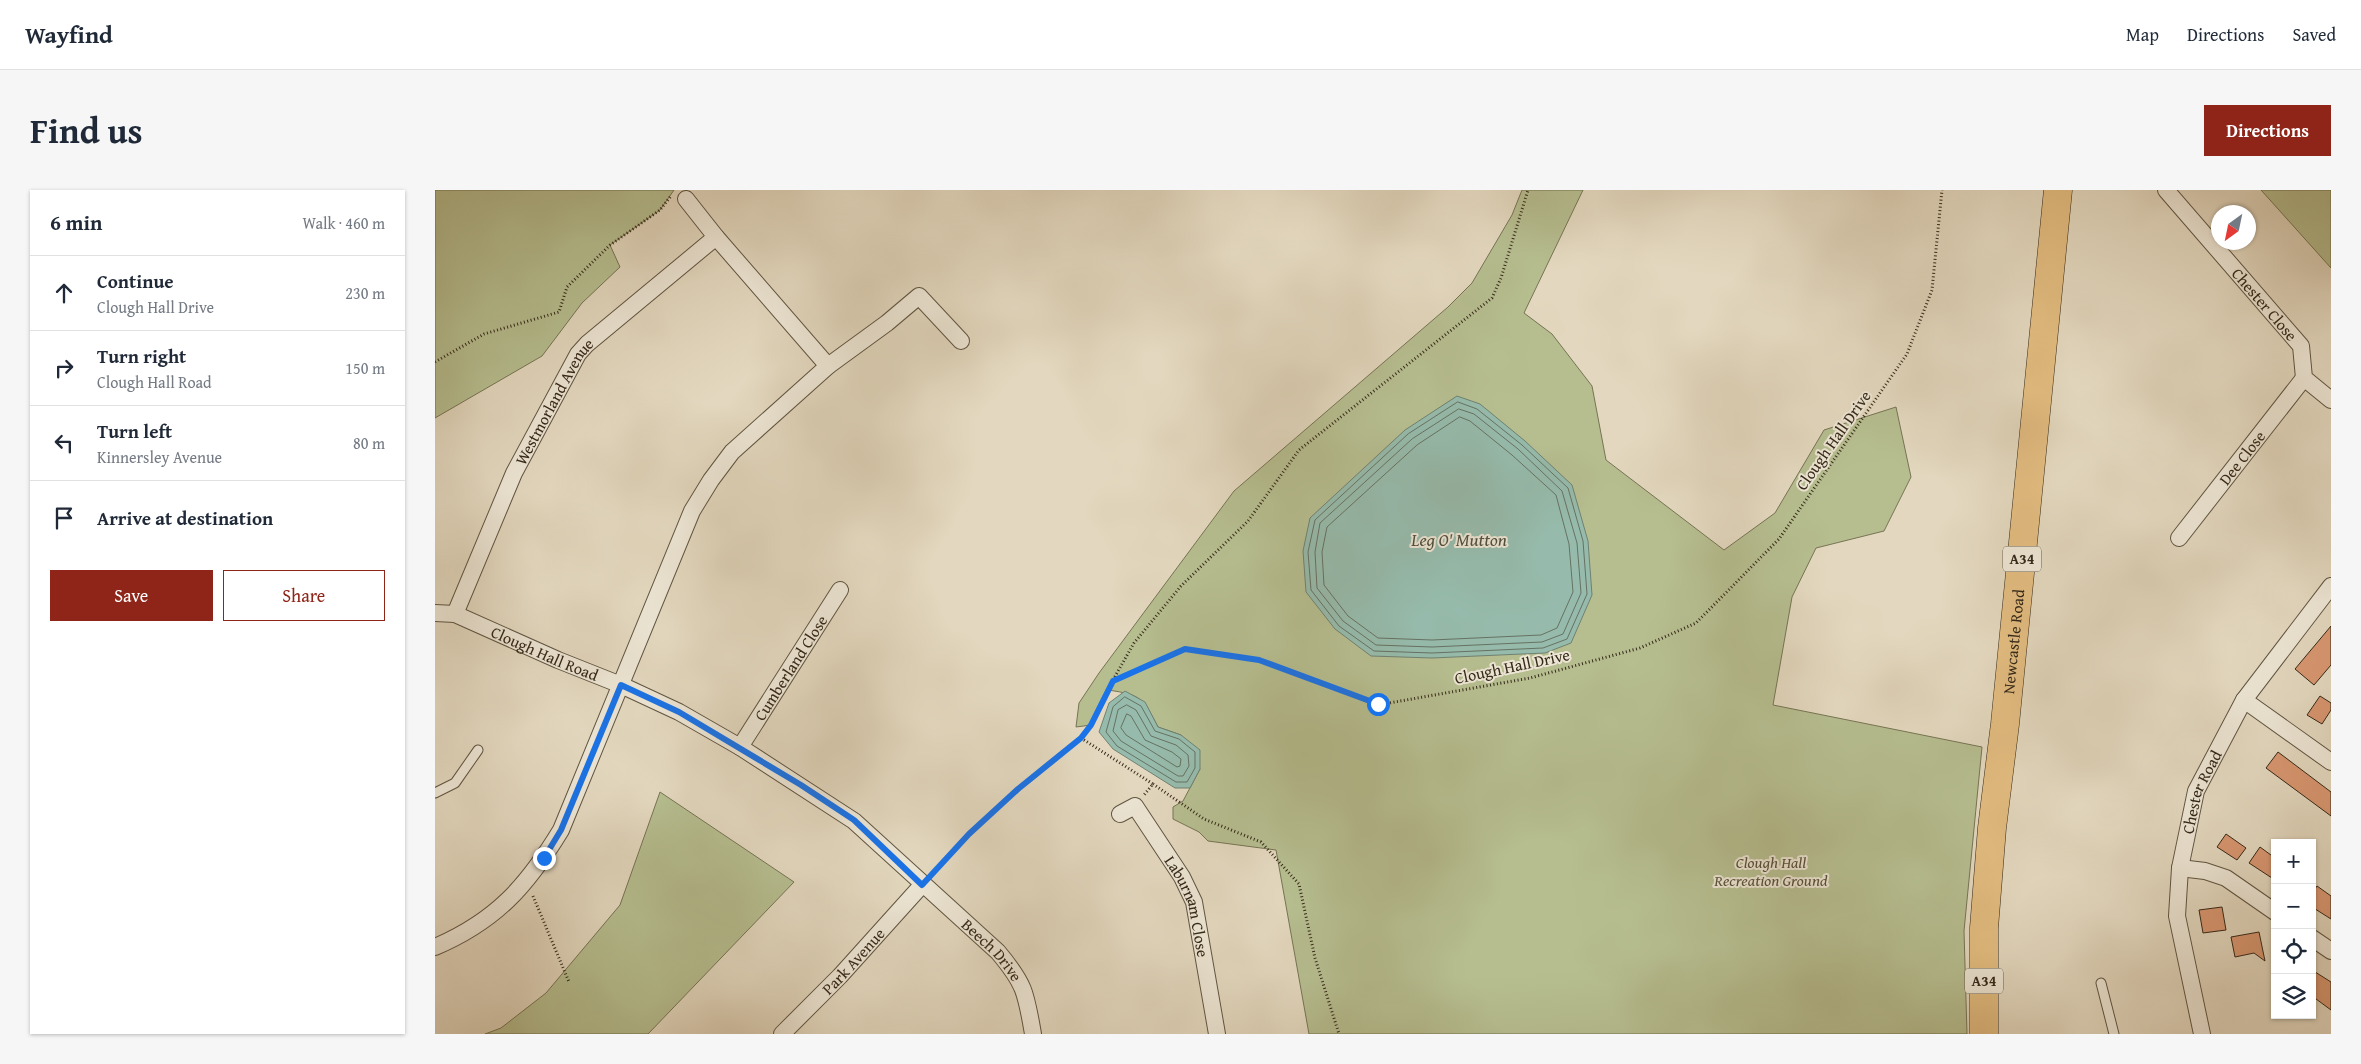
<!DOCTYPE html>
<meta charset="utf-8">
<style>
body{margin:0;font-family:"Gentium Book Plus",serif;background:#f6f6f7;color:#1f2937}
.controls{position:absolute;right:15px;bottom:15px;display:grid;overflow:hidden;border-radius:0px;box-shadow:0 1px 4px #0004}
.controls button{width:45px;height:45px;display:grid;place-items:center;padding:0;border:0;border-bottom:1px solid #e0e1e3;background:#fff;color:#1f2937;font:25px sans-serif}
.compass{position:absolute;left:1776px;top:15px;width:45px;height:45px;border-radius:50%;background:#fff;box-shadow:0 1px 4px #0004;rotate:213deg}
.stop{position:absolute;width:15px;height:15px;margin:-11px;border:4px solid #1a73e8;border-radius:50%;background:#fff}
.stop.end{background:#1a73e8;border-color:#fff;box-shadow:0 1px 5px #0008}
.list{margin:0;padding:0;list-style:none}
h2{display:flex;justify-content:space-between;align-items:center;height:65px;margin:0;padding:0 20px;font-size:21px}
h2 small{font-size:16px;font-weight:400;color:#747a83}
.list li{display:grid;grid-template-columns:32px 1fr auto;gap:15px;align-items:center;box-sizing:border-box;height:75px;padding:0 20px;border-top:1px solid #e0e1e3}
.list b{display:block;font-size:19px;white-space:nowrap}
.list p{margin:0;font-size:16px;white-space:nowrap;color:#747a83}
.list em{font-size:16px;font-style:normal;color:#747a83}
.actions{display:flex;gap:10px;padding:15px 20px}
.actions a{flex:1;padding:11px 0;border:1px solid #8f2418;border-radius:0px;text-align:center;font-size:18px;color:#8f2418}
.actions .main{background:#8f2418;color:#fff}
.icon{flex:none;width:28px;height:28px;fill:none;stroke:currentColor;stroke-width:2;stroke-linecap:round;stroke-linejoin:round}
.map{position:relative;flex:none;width:1896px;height:844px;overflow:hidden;border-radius:0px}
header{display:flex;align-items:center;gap:30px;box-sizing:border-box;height:70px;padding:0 25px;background:#fff;border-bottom:1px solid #e0e1e3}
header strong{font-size:24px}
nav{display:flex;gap:28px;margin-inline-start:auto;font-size:18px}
.intro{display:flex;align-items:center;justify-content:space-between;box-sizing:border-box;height:120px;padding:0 30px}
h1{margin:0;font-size:35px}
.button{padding:12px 22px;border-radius:0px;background:#8f2418;color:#fff;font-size:18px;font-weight:700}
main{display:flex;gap:30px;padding:0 30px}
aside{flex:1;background:#fff;border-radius:0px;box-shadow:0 1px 4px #0004}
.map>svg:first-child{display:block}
.green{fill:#b6be90;stroke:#767454}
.water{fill:#96bbac;stroke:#6f8171}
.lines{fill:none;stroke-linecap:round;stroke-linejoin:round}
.shore{stroke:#667262;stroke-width:1}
.building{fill:#d89771;stroke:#352919}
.lane-casing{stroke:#605542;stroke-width:11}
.street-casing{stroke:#605542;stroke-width:18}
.highway-casing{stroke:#352919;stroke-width:29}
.path{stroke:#352919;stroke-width:3;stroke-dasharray:1 2.5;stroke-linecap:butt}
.lane{stroke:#ede6d5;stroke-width:9}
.street{stroke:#ede6d5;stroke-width:16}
.highway{stroke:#e2bc80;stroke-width:28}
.route{stroke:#1a73e8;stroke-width:6}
.labels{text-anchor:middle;stroke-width:4;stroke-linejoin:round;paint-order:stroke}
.shield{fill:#ede6d5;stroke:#6c6251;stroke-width:1}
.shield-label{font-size:15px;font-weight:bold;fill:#352919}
.street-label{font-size:16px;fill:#352919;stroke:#ede6d5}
.park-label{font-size:16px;font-style:italic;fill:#554e37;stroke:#ede6d5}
.water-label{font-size:18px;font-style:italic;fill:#4d4e3e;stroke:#ede6d5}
</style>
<header>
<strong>Wayfind</strong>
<nav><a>Map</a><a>Directions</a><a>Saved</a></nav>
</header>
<div class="intro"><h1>Find us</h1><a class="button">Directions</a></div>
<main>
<aside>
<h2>6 min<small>Walk · 460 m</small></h2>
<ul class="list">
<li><svg class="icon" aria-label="ahead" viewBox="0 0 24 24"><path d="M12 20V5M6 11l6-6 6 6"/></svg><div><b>Continue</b><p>Clough Hall Drive</p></div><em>230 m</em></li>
<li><svg class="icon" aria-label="right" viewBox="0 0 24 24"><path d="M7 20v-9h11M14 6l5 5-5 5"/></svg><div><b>Turn right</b><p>Clough Hall Road</p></div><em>150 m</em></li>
<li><svg class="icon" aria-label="left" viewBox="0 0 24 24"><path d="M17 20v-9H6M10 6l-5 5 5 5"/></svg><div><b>Turn left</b><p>Kinnersley Avenue</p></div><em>80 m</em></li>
<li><svg class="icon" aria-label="arrive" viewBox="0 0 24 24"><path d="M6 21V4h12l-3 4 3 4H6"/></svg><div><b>Arrive at destination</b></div></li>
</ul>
<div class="actions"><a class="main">Save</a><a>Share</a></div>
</aside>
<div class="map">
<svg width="1896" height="844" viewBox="0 0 1896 844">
<rect width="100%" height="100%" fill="#e3d8bf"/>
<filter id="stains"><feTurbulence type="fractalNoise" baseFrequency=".004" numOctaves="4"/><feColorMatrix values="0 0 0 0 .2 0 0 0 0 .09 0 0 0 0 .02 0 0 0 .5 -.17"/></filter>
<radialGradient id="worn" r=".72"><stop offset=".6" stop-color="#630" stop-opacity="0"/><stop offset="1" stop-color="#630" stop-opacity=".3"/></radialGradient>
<path class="green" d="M0,0h239l-14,20 -50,35 10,22 -38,36 -40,53 -107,62z
M1087,0h61l-59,123 28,21 40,52 14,74 118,90 51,-37 49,-83 72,-23 15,70 -27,54 -68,17 -24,49 -19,108 209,42 -18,184 3,103h-658l-33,-184 -68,-9 -9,-9 -26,-13v-12l10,-6 17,-32 -19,-34 -23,-8c-15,-29 -16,-32 -50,-37l-17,35 -15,2 3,-24 20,-30 135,-182 214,-184 24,-24 40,-68z
M1826,0h70v78z
M225,602l134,90 -146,152h-163l16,-6 45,-35 74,-88z"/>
<path class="water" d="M1022,206l23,8 45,37 47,44 16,56 4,54 -21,48 -26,10 -113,5 -61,-2 -36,-27 -29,-37 -3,-41 7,-33 95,-88z
M690,501l20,11 13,25 23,8 19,15v19l-10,19h-15l-62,-39 -14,-17 10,-29z"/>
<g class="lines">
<path class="shore" d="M1023,212l19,7 45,36 46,43 15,53 4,53 -20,45 -24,9 -111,5 -58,-2 -35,-25 -28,-36 -3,-38 7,-32 93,-86z
M1024,219l15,5 44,35 44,42 15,52 4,50 -18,41 -21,8 -110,5 -56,-2 -33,-24 -26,-33 -2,-36 5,-29 92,-84z
M1025,227l10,4 42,34 44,40 13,49 4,48 -16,36 -16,7 -109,5 -54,-2 -30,-22 -24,-31 -2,-33 5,-25 90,-82z
M690,507l16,9 14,25 24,8 16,13v16l-8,14h-11l-59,-36 -11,-14 7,-25z
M692,515l9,5 15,26 25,9 12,10 1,11 -6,10h-5l-57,-35 -8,-10 5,-21z
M692,524l4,2 14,24 27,12 9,7 -1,7 -3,1 -51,-32 -5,-7z"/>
</g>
<path class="building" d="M1896,436v39l-17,20 -19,-16z
M1885,506l11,7v7l-9,14 -15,-9z
M1843,562l53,40v24l-65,-48z
M1791,644l20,14 -9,12 -20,-13z
M1825,657l15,11v22l-26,-17z
M1882,696l14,10v23l-19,-12v-14z
M1787,717l4,23 -23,3 -4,-23z
M1824,742l6,29 -11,-8 -19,4 -4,-20z
M1877,780l19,12v28l-19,-14z"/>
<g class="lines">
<g class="lane-casing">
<path id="lane" d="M0,603l20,-10 23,-33
M1666,793l13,51"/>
</g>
<g class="street-casing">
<g id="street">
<path id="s1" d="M1731,0l135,156 3,32 27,22"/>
<path d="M251,9l30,38 112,129"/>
<path id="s2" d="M1744,348l125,-160"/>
<path id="s3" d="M0,423l20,1 103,46 63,25 58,27 61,35 114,74 144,131c27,32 28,41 35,82"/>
<path id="s4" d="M20,424l59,-141 64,-119 9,-10 129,-107"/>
<path d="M1809,510l87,62"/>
<path id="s5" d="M305,557l100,-157"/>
<path id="s6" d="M685,624l15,-8 47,71 12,25 23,132"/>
<path d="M1745,678l25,3 21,7 49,34"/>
<path d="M1877,748l19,13"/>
<path d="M0,757c61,-26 92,-61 126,-117l131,-319 19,-31 21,-28 96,-86 59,-43 32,-27 42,45"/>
<path id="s7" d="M347,844l58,-58 82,-91"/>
<path id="s8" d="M1767,844l-25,-118 3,-48 16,-77 48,-91 87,-114"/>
</g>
</g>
<g class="highway-casing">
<g id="highway">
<path id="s9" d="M1549,844v-106l8,-100 13,-104 53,-534"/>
</g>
</g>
<path class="path" d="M0,172l49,-28 75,-22 8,-25 43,-42 50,-35 11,-14
M678,490l21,-37 47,-57 67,-65 51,-71 193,-152 9,-20 27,-88
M646,548l72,46 -9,11
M718,594l51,35 57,23 38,42 16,74 24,76
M497,683l37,-39 49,-45 63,-51 10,-13 22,-44 72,-32 74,11 119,45 152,-27 110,-30 56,-25 83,-84 128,-185 25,-64 10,-100
M98,706l36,86"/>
<use href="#lane" class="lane"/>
<use href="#street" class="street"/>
<use href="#highway" class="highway"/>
</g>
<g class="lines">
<path class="route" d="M109,668l17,-28 60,-145 58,27 122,73 53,35 68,65 47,-51 49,-45 63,-51 10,-13 22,-44 72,-32 74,11 119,44"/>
</g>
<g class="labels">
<g class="shield">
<rect x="1568" y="356.5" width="38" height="25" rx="4"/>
<rect x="1530" y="778.5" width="38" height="25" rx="4"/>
</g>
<g class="shield-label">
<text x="1587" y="374">A34</text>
<text x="1549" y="796">A34</text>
</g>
<g class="street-label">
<text dy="6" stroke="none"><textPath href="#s1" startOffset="151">Chester Close</textPath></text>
<text dy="6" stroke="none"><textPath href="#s4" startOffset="235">Westmorland Avenue</textPath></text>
<text transform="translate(1398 250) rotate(-55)" y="6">Clough Hall Drive</text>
<text dy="6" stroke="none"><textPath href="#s2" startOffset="102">Dee Close</textPath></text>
<text dy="6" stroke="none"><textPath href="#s9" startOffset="394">Newcastle Road</textPath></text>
<text dy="6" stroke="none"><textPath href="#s3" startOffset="118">Clough Hall Road</textPath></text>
<text transform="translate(1077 476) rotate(-12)" y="6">Clough Hall Drive</text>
<text dy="6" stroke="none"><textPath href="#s5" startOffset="94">Cumberland Close</textPath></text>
<text dy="6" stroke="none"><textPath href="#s8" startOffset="248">Chester Road</textPath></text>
<text dy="6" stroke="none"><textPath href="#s6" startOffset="132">Laburnam Close</textPath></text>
<text dy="6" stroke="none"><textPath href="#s3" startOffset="660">Beech Drive</textPath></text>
<text dy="6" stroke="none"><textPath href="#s7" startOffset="102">Park Avenue</textPath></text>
</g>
<g class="park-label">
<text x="1336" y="678">Clough Hall<tspan x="1336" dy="18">Recreation Ground</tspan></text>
</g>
<g class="water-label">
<text x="1024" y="356">Leg O' Mutton</text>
</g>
</g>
<rect width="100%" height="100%" filter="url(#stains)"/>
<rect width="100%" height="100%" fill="url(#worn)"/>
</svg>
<div class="controls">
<button>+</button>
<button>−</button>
<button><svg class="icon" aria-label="locate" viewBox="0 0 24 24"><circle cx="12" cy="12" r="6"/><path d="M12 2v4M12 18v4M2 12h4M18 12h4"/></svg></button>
<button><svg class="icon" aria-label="layers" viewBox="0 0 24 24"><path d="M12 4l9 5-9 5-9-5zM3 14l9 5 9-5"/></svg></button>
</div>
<svg class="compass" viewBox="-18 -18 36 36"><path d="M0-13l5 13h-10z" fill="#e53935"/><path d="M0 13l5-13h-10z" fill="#747a83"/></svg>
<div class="stop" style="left:943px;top:514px"></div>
<div class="stop end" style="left:109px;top:668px"></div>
</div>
</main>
